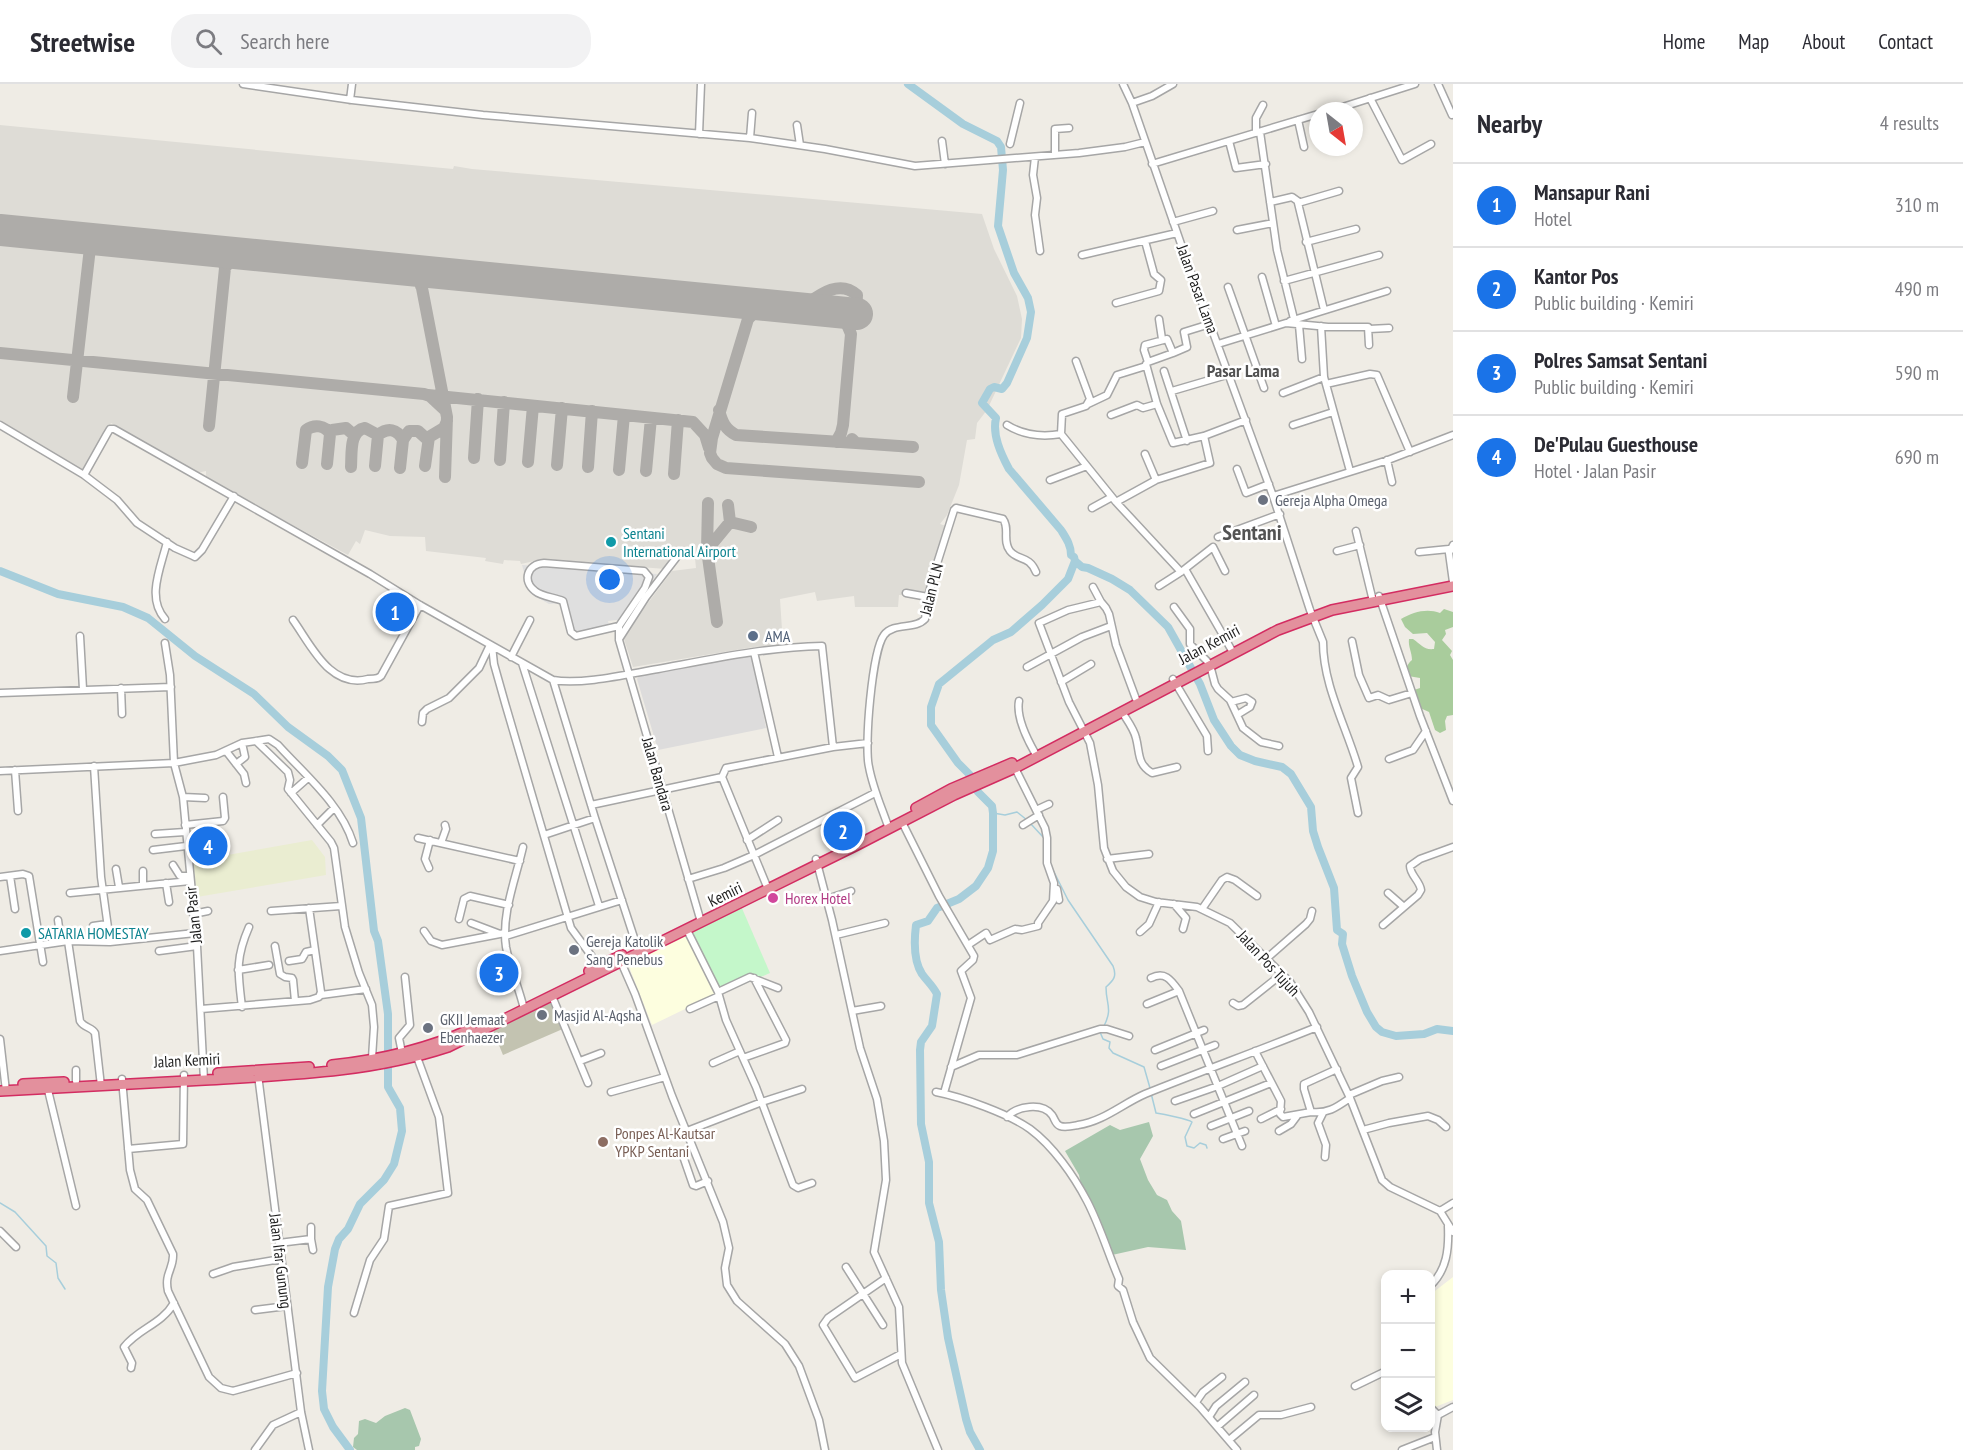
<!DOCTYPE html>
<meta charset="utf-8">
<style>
body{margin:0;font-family:"PT Sans Narrow",sans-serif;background:#f2f2f3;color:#2b2b33}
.controls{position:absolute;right:18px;bottom:18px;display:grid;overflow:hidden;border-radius:12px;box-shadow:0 3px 9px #0003}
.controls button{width:54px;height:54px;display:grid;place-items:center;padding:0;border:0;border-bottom:2px solid #e1e1e2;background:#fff;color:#2b2b33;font:30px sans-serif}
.compass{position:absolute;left:1309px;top:18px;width:54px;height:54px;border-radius:50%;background:#fff;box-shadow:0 3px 9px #0003;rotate:149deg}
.you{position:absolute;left:610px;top:496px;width:21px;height:21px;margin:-15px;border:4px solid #fff;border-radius:50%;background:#1a73e8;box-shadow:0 0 0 9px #1a73e833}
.badge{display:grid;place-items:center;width:39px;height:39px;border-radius:50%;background:#1a73e8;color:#fff;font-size:20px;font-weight:700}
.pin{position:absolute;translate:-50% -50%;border:3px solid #fff;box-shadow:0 2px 6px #0006}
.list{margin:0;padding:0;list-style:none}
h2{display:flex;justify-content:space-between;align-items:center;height:78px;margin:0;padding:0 24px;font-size:26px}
h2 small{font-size:20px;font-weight:400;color:#7c7c81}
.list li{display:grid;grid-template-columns:39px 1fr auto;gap:18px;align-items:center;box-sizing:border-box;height:84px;padding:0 24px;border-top:2px solid #e1e1e2}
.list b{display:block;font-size:22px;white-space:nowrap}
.list p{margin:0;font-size:20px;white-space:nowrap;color:#7c7c81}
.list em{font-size:20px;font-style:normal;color:#7c7c81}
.icon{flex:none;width:33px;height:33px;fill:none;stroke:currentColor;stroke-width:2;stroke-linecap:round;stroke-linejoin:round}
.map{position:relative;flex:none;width:1453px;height:1366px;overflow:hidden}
header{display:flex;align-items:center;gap:36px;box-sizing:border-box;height:84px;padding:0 30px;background:#fff;border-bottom:2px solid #e1e1e2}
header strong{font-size:28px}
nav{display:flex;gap:33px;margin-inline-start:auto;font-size:21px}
.search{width:420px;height:54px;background:#f2f2f3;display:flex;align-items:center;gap:15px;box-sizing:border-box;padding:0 21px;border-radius:24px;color:#7c7c81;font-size:22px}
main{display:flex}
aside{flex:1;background:#fff}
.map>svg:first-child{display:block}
.residential{fill:#dddcdc}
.education{fill:#fdfedf}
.airport{fill:#dedcd6}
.construction{fill:#c3c3b1}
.farmland{fill:#eaedd1}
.forest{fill:#a9cc9c}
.cemetery{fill:#a7c7ad}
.park{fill:#c4f7ca}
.parking{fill:#dfdfdf}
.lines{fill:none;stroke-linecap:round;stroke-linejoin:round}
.stream{stroke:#a7cedb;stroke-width:1.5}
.river{stroke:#a7cedb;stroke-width:8}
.taxiway{stroke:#aeaca9;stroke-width:12}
.runway{stroke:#aeaca9;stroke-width:32}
.minor-casing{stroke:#a6a6a6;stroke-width:9}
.highway-casing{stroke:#d32c61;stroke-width:12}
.minor{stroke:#fff;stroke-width:6}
.highway{stroke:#e3909d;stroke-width:9}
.worship-dot{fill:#6b7280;stroke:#fff;stroke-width:2}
.culture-dot{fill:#0f9aa8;stroke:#fff;stroke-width:2}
.service-dot{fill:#5c6f8a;stroke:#fff;stroke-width:2}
.hotel-dot{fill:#d1479c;stroke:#fff;stroke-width:2}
.education-dot{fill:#8d6e63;stroke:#fff;stroke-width:2}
.labels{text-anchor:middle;stroke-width:5;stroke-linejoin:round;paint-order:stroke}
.street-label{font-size:16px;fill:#1f1f1f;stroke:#fff}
.worship-label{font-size:16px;fill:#5b616d;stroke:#fff;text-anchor:start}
.culture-label{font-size:16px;fill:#0d838f;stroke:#fff;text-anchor:start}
.service-label{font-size:16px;fill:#4e5e75;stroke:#fff;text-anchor:start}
.hotel-label{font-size:16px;fill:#b23c85;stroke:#fff;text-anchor:start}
.education-label{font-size:16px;fill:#785e54;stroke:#fff;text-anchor:start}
.neighbourhood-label{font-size:18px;font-weight:bold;fill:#525252;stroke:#fff}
.district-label{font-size:22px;font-weight:bold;fill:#525252;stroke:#fff}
</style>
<header>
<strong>Streetwise</strong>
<div class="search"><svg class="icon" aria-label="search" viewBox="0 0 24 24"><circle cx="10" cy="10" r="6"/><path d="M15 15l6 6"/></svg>Search here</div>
<nav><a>Home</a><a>Map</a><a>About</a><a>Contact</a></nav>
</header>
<main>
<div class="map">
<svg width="1453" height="1366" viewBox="0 0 1453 1366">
<rect width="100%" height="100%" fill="#efece5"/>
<path class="residential" d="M752,570l14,74 -108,22 -21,-71 4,-7z"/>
<path class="education" d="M687,851l29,59 -64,31 -24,-61z
M1453,1193v123l-18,7 -5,-5 1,-108z"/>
<path class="airport" d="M0,41l453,44 1,-3 18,3 510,45 12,35 23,47 5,23 -1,19 -34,72 -10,13 -2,16 -8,1 -8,45 -12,30 -7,9 6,2 -21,70 -26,-1 -1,12h-43l-1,-11 -37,5 -2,-9 -35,7 3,46 -29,2 -121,20 -10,-31 49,-65 24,-3 -2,-20 -7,4 -1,4 -5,-1v-3l-8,-5h-4l-1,15 -3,7 -122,-10 -22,5 -1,-3 -16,-1 -1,4 -18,-3 1,-3 -60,-7 -1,-14 -35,-1 -25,-6 -5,14 -4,-3 -8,14 -142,-77v-7l-9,2 -86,-50 -29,47 -82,-48z"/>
<path class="construction" d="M552,916l13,28 -62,27 -11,-27z"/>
<path class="farmland" d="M312,756l13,17 1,18 -129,22 -4,-36z"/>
<path class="forest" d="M1444,525l9,3v15l-8,3 1,4 -4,6 10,11 -2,4 3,5v55l-6,1 -2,5 1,9 -6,3 -5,-3 -6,-18 -11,-5 -4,-17 6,-2v-10l-12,-2c-2,-7 -2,-11 4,-16 0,-8 -4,-13 -3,-21h4c9,6 10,11 21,10l1,-7 -8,-9 -14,1 -8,-7 -4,-8c12,-7 26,-11 39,-6z"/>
<path class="cemetery" d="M1149,1038l4,14 -13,23 8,21 9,15 10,5 5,11 9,10 5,29 -38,-3 -36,8 -31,-70 -2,-10 -14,-24 45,-26 10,5z
M405,1324l5,2 11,29 -2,7 -4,1v3h-58l-4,-3 1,-9 4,-4 1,-13 6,-2 11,4 9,-7z"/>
<path class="park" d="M741,822l29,67 -49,21 -31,-60z"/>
<path class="parking" d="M522,481l135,9 -30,45 -19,2 2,9 -39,9 -10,-36 -12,1 -19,-11z"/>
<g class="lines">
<path class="stream" d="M993,729l12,2 12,-3 10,8
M1030,739l13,14
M1050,780l18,36 45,66c4,10 1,14 -7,21 0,18 7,21 -2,39
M1100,948l3,7 7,3 -1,6 4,5 31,14 6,21
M1151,1009l5,20c6,1 32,6 36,9l-7,15 2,9 7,2 6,-5 6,2 1,3
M0,1119l15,9 31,34 1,10 9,7 2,15 7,11"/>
<path class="river" d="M908,0l55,40 34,17 4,6 2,23 -5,56 16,47 14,25 3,14 -4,26 -20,45 -5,6 -8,-2 -4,2 -8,14 14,15c-4,17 5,36 13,51l52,61c5,8 10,15 10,25l3,2 1,4 -7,18 -26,26 -31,27 -18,8 -54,44 -8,23v18l27,38 12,12 8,17 14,14 1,7v38l-5,17 -12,18 -17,13 -22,9 -9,13 -12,4c-2,16 -3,35 6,49 5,7 11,12 15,20l-5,32 -11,16 -1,8 1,74 8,38v41l10,39 2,48 7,48 18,81 4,13 10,18
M1075,477l7,6 6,1 24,11 18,11 38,37 32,57 14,36 17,26 9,9 15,6 27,6 9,7 20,33 2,24 5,16 16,41 3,42 6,4 -1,10 10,32 15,36 9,15 6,5 14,4 28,-2 13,-5 16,2
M0,487l58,23 65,13 25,11 47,38 59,38 34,33 40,29 14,14 19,48 13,113 4,10 10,73v73l12,21 2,23 -8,33 -10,16 -24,24 -12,25 -9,10 -4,10 -7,38 -6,104 2,18 9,18 17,23"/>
<path class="taxiway" d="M225,184l8,-11 13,-3
M401,185l14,5 6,9 26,134 -2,60
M421,202l8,-11 14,-2
M737,218l9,8 2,9
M771,221l-13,4 -10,10 -36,119 -2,15 2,5 5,6 9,4 193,14
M801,224c16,-11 37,-30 56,-13l-1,19
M832,227l14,11 5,12 -8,91 -2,8 -5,9
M0,269l424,41 6,2 15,14
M428,311l265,27 12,13 4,13
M73,313l18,-158
M719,326c3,12 6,19 17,25l120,8
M209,342l16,-158 -2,-9 -11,-8
M852,355l4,4 57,4
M474,374l4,-59
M500,376l4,-58
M528,378l5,-56
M302,379l4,-33c8,-6 19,-5 24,4
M327,380l3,-30 2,-4 14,-2 8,7
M557,381l5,-57
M375,382l3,-31c10,-8 19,-6 25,5
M425,382l4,-29 15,-9 3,-7
M351,383c1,-14 -2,-36 14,-39l13,7
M588,383l4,-56
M400,384l3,-28 6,-9h9l10,9
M619,386l5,-55
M646,387l5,-53
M674,390l4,-54
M708,419l-1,47 10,72
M728,421l2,17 21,5
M707,466l23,-28"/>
<path class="runway" d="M0,146l857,84"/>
<g class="minor-casing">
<path id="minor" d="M243,0l109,16 131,15 267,23 75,11 90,17 164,-13 46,-6 20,-5
M1123,0l9,19 57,164 84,229 37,114 13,32c0,43 23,84 35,125l-7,11 7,35
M1438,0l14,31
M1370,14l32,62 29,-16
M350,16l2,-16
M1132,19l20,-7 21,-12
M1330,27l85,-27
M1298,36l6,27
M797,41l3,20
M1260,48l17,118 17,69
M1256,49v-15l7,-13
M699,50l2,-50
M750,54l2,-25
M942,57l3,23
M1229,57l7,27 30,-4
M1010,60l10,-41
M1055,71v-26l14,-1
M1035,73l-2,18 4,23 -2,17 5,36
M1152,80l166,-50
M1270,118l22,-5 7,5
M1173,138l40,-11
M1237,146l36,-7
M1306,158l50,-13
M1082,171l95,-22
M1262,193l14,49
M1284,197l95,-26
M1228,203l36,101
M1116,219l43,-12 2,-11 -7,-6 -9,-33
M1324,226l-26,-107 41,-12
M1159,235l3,20
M1290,237l97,-30
M1299,241l3,34
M1321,242l3,51 26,94
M1369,245l20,-1
M1218,260l68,-21 42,4h40l1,18
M1173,269l-25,9 -2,2 11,40 16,39 31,-7 42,-16
M1148,278l-4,-12 1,-5 22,-6 6,14 14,-6 -3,-15 26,-8
M1164,287l23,70
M1326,300l44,-10 7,1 33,77
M1172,307l58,-17
M1283,309l41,-16
M1088,320l19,-9 10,-20 29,-9
M1111,331l26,-10 6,3 14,-4
M0,341l84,50 33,25 20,23 38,25 18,8 2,1 7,-7 32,-54
M1007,341c16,10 36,12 54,9l55,68 65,70
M1293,341l40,-13
M1061,350l1,-20 24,-8 4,-7 -14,-38
M1145,370l11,26
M1387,376l5,22
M1237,385l9,24 23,-9
M84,391l23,-41 3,-5h4l256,145 50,31 133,75c29,5 75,-6 105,-11 54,-10 109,-22 164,-23l11,101
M1050,396l37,-14
M1273,412l115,-36 65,-25
M1116,418l40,-22 54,-17 -6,-27
M1092,424l20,-11
M1356,447l16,66
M1218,453l62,-23
M1453,461l-4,8 4,29
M1337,467l23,-6
M1419,468l30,-3
M544,479l100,8 5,6 -4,11 -26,38 -43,10 -5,-4 -8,-31c-9,-4 -21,-4 -28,-10 -13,-10 -8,-27 9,-28z
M1185,485l46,80
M1159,502l22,-14 32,-25 12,24
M1093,503l8,15
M906,509l22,4
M1379,512l41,120 33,85
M1174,523l16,22v15l17,17
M165,535c-19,-21 -4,-52 2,-77
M293,536c18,25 37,69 75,59 6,-1 9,1 13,-3l39,-71
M619,542v14l82,282
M80,552l3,53
M619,555l27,-42 30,-39
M1352,557l7,34 10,23 9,-3 11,5 23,-7
M165,559l5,32 4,88 9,34 14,149 7,134
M492,562l2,18 11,39 66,225 30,41
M754,568l24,105
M511,573l19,-37
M522,579l77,243
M1210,581l5,19 3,5 12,11 13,28 18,14 18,4
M1027,583l55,-30 29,-11
M1173,595l34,57 1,15
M553,596l42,138 44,135
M1061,598l30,-18
M121,604l1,26
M0,609l171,-6
M1136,615l-20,-54 -7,-31 -3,-6 -5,-6 -33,8 -29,13 30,79 21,41 8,42 6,63 9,23 13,16 14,10 16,5 41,5 33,16 60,59 19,30 41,86 32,82 8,7 50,24 13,21
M1019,617c-3,16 8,38 16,52
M1231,618l15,-4 6,4 -2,5 -13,8
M1122,628c5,8 12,17 14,26 4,15 1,26 16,35l25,-6
M422,638l1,-9 4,-4 22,-11 30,-30 11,-23
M256,657l32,31 2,8 -2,9 43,53 3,6 11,79 14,46 13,32 2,22 -2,31
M226,667l18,23 2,9
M1389,675l24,-9 13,-19
M236,680l9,-7 -3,-14
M94,682l7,111 9,65
M15,686l3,41
M0,687l174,-8 42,-8 26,-12 27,-4 9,6c26,29 63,59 75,98
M291,709l17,-15
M183,713l22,1
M591,721l131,-28
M1036,726l13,-6
M902,738l37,74 35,60 -1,4 -12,11 10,27 -27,95
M185,741l38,-4 2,-3 -2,-21
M317,741l17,-17
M1023,741l16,-10
M889,745c-7,-21 -16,-40 -20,-62 -5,-20 3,-116 15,-132 10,-13 31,-5 41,-16l4,-26 6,-23 19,-60 2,-2 47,11c7,9 -1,22 7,32 8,10 19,4 26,21
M155,750l30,-2
M544,751l51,-17
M418,754l102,23
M747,756l31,-20
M441,759l5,-14 -1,-4
M523,763c-7,31 -22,67 -17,100 4,21 13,41 18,62
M153,766l33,-4
M816,775l16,61 28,128 17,51 7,42 2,39 -12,72 25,55 3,56 36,87
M1107,775l42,-5
M173,781l7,11h9
M429,784l-4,-9 5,-19
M116,785l3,18
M143,787v14
M10,792l5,33
M0,793l23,-3 6,2 14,86
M688,795l36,-11 30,-13 121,-62
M166,799l3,19
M768,805l-46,-112 4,-9 107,-21 35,-4
M1057,805l2,11
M70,809l120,-12
M1388,809l16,14 14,-12 3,-5c-1,-9 -11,-15 -11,-24l10,-7 33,-12
M827,815l24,-8
M1174,820l12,14 -3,11
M1202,825l20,-29 5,-3 8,3 22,16
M271,827l70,-5
M193,830l15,-3
M459,835l5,-20 6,-3 39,9
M58,836l3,22
M471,839l29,11
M1383,841l21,-18
M93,842l14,-2
M687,846l31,62 8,28 30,67 37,98 5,3 14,-5
M424,847l7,10 11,4 63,-12
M1140,848l9,-8 10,-22
M836,851l49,-12
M506,852l116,-36
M68,857l12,80c4,7 12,6 15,12l6,53
M968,861l18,-12 4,7 25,-11 7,1 16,-4v-3l15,-22 1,-18 -7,-20v-25l-2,-10 -31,-62
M275,862l5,28 5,3 7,1 1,2 2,21
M0,867l68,-10 42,1 85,-9
M159,867l38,-5
M1266,875l40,-35 4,-5 2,-8
M289,877l13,-2 4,-7 9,-2
M621,878l14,32 37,102 51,126 6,26 -4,20 2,17 10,16 48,43 14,22 20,54 6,30
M238,886l31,-5
M1151,894c14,-7 20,2 28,13l63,155
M718,908l32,-15 28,11
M321,911l45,-6
M552,912l36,87
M1233,919l5,3 5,-1 39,-31
M1147,920l32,-13
M242,923c-4,-34 -7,-48 7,-80
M201,925l109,-9 9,-3 2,-5 -12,-84
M690,925l29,-13
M852,927l29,-5
M0,955l6,52
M1155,966l49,-20
M1255,967l26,50 -1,13 3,3 28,-5 -7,-23v-5l33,-15
M402,969l-3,-15 11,-13 -5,-48
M743,974l42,-15 1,-3 -32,-62
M580,977l21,-8
M713,979l27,-12
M1161,982l54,-21
M951,983l28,-12h38l83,-26h7l22,7
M76,986v11
M258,991l43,337 8,38
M122,995l8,91 5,19 12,11 26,54c1,15 -9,19 -5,37l41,86 12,11 12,3 64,-18
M47,1002l29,120
M611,1008l54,-15
M936,1008c26,5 73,22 94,37 23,17 44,47 57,72 13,25 21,52 32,78l-1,7 5,4 10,32 17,36 50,49 37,43
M1349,1011l33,-14 17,-4
M1175,1017l43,-15 45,-20
M1311,1028c17,2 26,-5 39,-14
M1323,1029l-5,10 8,22 -1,12
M1194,1030l77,-31
M1007,1033c10,-11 35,-15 45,-2 3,4 3,9 8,11 5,2 13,0 18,-1 26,-4 44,-21 67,-31 57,-23 115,-44 172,-67
M1261,1035l20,-10
M1211,1042l38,-15
M1363,1046l26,-7 39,-7 10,4 8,7
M687,1047l75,-29 40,-13
M1279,1047l12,-7 6,-8
M1223,1055l22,-8
M128,1065l55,-5 1,-69
M684,1075l9,26 3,1 12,-5
M1440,1127l13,-8
M0,1147l16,16
M311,1155l2,11
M279,1159l32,-4v-12
M846,1183l37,58
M213,1190l20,-7 48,-8
M886,1194l-58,40 -5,7 32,53 46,-24
M1430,1202c17,-16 19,-37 18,-60
M255,1226l32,-4
M354,1229l16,-53 14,-21 5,-33 59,-13 -9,-76 -22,-60
M131,1284l1,-5 -8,-16c15,-19 37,-22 50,-44
M1355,1302l31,-15
M1196,1318l7,-10 19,-15
M1430,1323l8,8 -3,17 2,18
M1438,1331l15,-8
M1209,1333l7,-11 29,-24
M1218,1342l36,-31
M1229,1356l30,-25h22l30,-8
M255,1366l18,-25 28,-13
M1402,1366l33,-13"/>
</g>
<g class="highway-casing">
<path id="highway" d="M916,724l35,-19 61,-26
M589,887l33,-16
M332,981c48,-5 95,-16 139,-36
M218,989l91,-6
M23,1000l41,-2
M0,1007c68,-3 137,-8 205,-11 83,-5 164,-7 243,-33l409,-202 97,-50 61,-27 263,-138 54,-20 121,-24"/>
</g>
<use href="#minor" class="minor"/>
<use href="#highway" class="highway"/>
</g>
<g class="worship-dot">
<circle cx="1263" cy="416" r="6"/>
<circle cx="574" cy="866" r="6"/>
<circle cx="542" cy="931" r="6"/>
<circle cx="428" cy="944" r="6"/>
</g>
<g class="culture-dot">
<circle cx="611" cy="458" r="6"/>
<circle cx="26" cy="849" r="6"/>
</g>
<circle class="service-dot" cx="753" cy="552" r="6"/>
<circle class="hotel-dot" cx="773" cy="814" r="6"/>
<circle class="education-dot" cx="603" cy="1058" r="6"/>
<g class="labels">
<g class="street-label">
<text transform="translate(1198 205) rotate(70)" y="6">Jalan Pasar Lama</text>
<text transform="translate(931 505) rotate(-76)" y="6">Jalan PLN</text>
<text transform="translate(1209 560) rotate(-28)" y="6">Jalan Kemiri</text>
<text transform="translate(658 690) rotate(74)" y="6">Jalan Bandara</text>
<text transform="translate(725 810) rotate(-26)" y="6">Kemiri</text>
<text transform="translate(193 831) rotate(-96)" y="6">Jalan Pasir</text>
<text transform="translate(1269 879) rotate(47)" y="6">Jalan Pos Tujuh</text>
<text transform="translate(187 976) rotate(-3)" y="6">Jalan Kemiri</text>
<text transform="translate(281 1177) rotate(83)" y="6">Jalan Ifar Gunung</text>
</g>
<g class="worship-label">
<text x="1275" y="422">Gereja Alpha Omega</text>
<text x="586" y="863">Gereja Katolik<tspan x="586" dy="18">Sang Penebus</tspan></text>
<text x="554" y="937">Masjid Al-Aqsha</text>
<text x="440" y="941">GKII Jemaat<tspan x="440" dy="18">Ebenhaezer</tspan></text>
</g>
<g class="culture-label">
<text x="623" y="455">Sentani<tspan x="623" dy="18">International Airport</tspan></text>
<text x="38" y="855">SATARIA HOMESTAY</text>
</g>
<g class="service-label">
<text x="765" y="558">AMA</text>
</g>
<g class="hotel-label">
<text x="785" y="820">Horex Hotel</text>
</g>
<g class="education-label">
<text x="615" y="1055">Ponpes Al-Kautsar<tspan x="615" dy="18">YPKP Sentani</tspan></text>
</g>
<g class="neighbourhood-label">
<text x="1243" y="293">Pasar Lama</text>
</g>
<g class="district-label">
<text x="1252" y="456">Sentani</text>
</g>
</g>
</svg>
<div class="controls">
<button>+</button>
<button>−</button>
<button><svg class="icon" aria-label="layers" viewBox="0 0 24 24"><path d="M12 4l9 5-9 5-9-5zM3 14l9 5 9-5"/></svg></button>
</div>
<svg class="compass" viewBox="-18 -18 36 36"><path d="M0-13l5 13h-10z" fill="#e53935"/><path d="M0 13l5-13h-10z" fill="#7c7c81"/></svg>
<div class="you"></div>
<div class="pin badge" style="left:395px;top:528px">1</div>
<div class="pin badge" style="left:843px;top:747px">2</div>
<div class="pin badge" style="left:499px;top:889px">3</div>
<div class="pin badge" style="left:208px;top:762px">4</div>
</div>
<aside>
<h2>Nearby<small>4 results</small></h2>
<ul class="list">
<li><span class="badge">1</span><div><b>Mansapur Rani</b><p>Hotel</p></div><em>310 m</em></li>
<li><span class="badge">2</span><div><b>Kantor Pos</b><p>Public building · Kemiri</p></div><em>490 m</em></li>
<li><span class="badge">3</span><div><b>Polres Samsat Sentani</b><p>Public building · Kemiri</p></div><em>590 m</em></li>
<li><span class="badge">4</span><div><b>De'Pulau Guesthouse</b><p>Hotel · Jalan Pasir</p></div><em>690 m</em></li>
</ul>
</aside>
</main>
